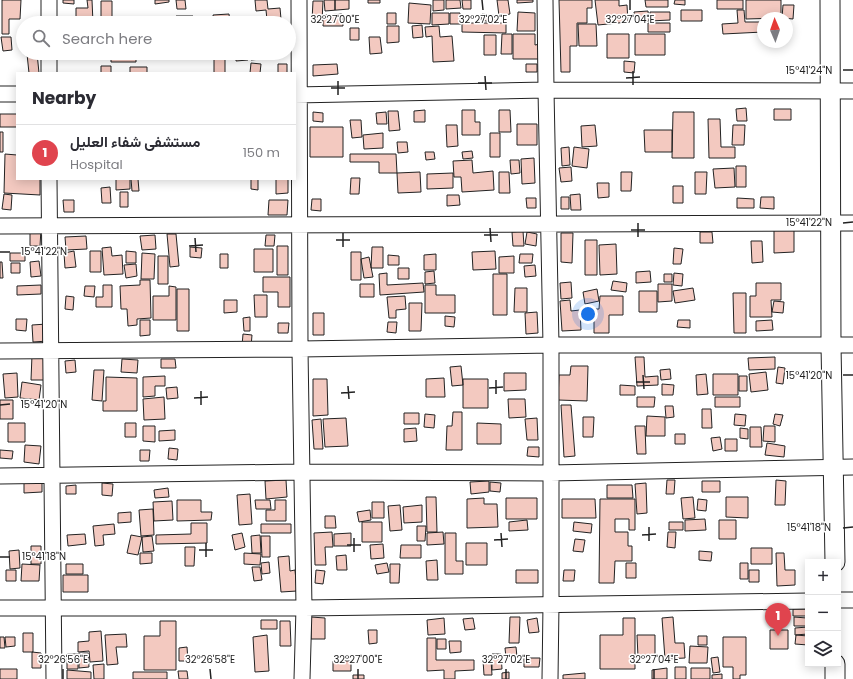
<!DOCTYPE html>
<meta charset="utf-8">
<style>
body{margin:0;font-family:Poppins,Vazirmatn,sans-serif;background:#f7f7f7;color:#2b2b33}
.controls{position:absolute;right:12px;bottom:12px;display:grid;overflow:hidden;border-radius:0px;box-shadow:0 2px 10px #0003}
.controls button{width:36px;height:36px;display:grid;place-items:center;padding:0;border:0;border-bottom:1px solid #e1e1e2;background:#fff;color:#2b2b33;font:20px sans-serif}
.compass{position:absolute;left:757px;top:12px;width:36px;height:36px;border-radius:50%;background:#fff;box-shadow:0 2px 10px #0003;rotate:358deg}
.you{position:absolute;left:588px;top:314px;width:14px;height:14px;margin:-10px;border:3px solid #fff;border-radius:50%;background:#1a73e8;box-shadow:0 0 0 6px #1a73e833}
.badge{display:grid;place-items:center;width:26px;height:26px;border-radius:50%;background:#c62828;color:#fff;font-size:13px;font-weight:700}
.pin{position:absolute;translate:-50% -33px;filter:drop-shadow(0 1px 2px #0008)}
.pin::after{content:'';position:absolute;top:21px;width:14px;height:12px;background:inherit;clip-path:polygon(0 0,100% 0,50% 100%)}
.list{margin:0;padding:0;list-style:none}
h2{display:flex;justify-content:space-between;align-items:center;height:52px;margin:0;padding:0 16px;font-size:17px}
h2 small{font-size:13px;font-weight:400;color:#7c7c81}
.list li{display:grid;grid-template-columns:26px 1fr auto;gap:12px;align-items:center;box-sizing:border-box;height:56px;padding:0 16px;border-top:1px solid #e1e1e2}
.list b{display:block;font-size:15px;white-space:nowrap}
.list p{margin:0;font-size:13px;white-space:nowrap;color:#7c7c81}
.list em{font-size:13px;font-style:normal;color:#7c7c81}
.icon{flex:none;width:22px;height:22px;fill:none;stroke:currentColor;stroke-width:2;stroke-linecap:round;stroke-linejoin:round}
.map{position:relative;flex:none;width:853px;height:679px;overflow:hidden}
.search{position:absolute;background:#fff;box-shadow:0 2px 10px #0003;left:16px;top:16px;width:280px;height:44px;display:flex;align-items:center;gap:10px;box-sizing:border-box;padding:0 14px;border-radius:22px;color:#7c7c81;font-size:15px}
.panel{position:absolute;background:#fff;box-shadow:0 2px 10px #0003;left:16px;top:72px;width:280px;height:108px;border-radius:0px}
.map>svg:first-child{display:block}
.building{fill:#f3c9c0;stroke:#222}
.lines{fill:none;stroke-linecap:round;stroke-linejoin:round}
.minor-casing{stroke:#222;stroke-width:17}
.tertiary-casing{stroke:#222;stroke-width:21}
.minor{stroke:#fff;stroke-width:15}
.tertiary{stroke:#fff;stroke-width:19}
.ticks{fill:none;stroke:#222;stroke-width:1.5}
.ticks-label{font-size:10px;text-anchor:middle;fill:#222;stroke:#fff;stroke-width:3;stroke-linejoin:round;paint-order:stroke}
</style>
<div class="map">
<svg width="853" height="679" viewBox="0 0 853 679">
<rect width="100%" height="100%" fill="#fff"/>
<path class="building" d="M2,0h19l-1,19h-11v15h-7z
M63,0h11v4l-11,-1z
M87,0h5l1,23h-17v-15h12z
M155,0h14v2l-14,2z
M176,0h9l1,9h-9z
M255,0h12l1,9 12,-1 1,11 -14,1 -1,-10 -10,1z
M324,0h25v9l-24,2z
M368,0h12v3h-12z
M433,0h11v10l-11,1z
M446,0h14l1,8 -15,1z
M462,0h9v9h-8z
M497,0h11l2,14 -11,2z
M517,0h16v2l-16,1z
M559,0h33v8h-5v15h-10v23h-7v26h-9z
M595,0h24v6l8,-1 1,17 -30,3z
M645,0h23v7h-22z
M675,0h10v5l-11,-1z
M717,0h26v9h-26z
M746,0h35v18l-35,1z
M101,1h11v22h-11z
M313,1h10l-1,21 -10,-1z
M409,3l22,2 -1,19 -22,-1z
M783,5h11l-1,14 -11,-1z
M681,10h21v11h-21z
M737,10h7l1,12h18v10l-40,2 -1,-10 16,-1z
M648,11l1,10 -14,1 -1,-10z
M518,12l17,1v18h-18z
M650,12h20v8l-20,1z
M387,13h9v11h-9z
M432,13h17v11l-17,1z
M450,13h10l1,11h-11z
M229,14l1,9h-16l-1,-8z
M342,14l1,12h-20v-11z
M482,14l16,2 -1,7 -16,-3z
M176,16h17l-1,7h-16z
M462,23h44v10l-44,-1z
M648,23h22v9h-22z
M578,24h18l1,22h-18z
M422,25l1,12 -10,1 -1,-12z
M387,26h12v16l-12,1z
M439,26l1,11 12,-1 2,25 -21,1 -1,-26 -6,1 -1,-10z
M350,28h9v12h-9z
M19,33h4v14h-4z
M502,34h10v20h-11z
M513,34h22v11l5,-1v15h-27z
M607,34h22v24h-22z
M635,34h30v21h-30z
M484,35h12v20h-12z
M1,37h10l1,13 -9,1z
M369,37h11l2,16 -12,1z
M37,53l2,20h-10l-2,-19z
M111,53h25v9h-25z
M139,53h22v3h-22z
M176,53h11v5h-11z
M214,53h11v20h-11z
M236,53h11l1,7 -12,1z
M251,53h9l1,6 -10,1z
M624,61l11,1 -1,11 -10,-1z
M251,63l10,1 -1,9h-10z
M278,64h9v9h-9z
M337,64l1,10 -25,2v-11z
M526,64h11v8h-11z
M101,66h10v7h-10z
M130,67h17v6h-17z
M746,108l1,13h-10l-1,-12z
M774,109h17v11h-17z
M425,110v12h-11v-11z
M462,110h13v12h5v13h-18z
M499,110h11l1,22h-12z
M388,111h10l2,19 -11,1z
M313,112l10,1v9l-10,-1z
M386,112l1,12h-10l-1,-11z
M673,112h21v46h-22z
M0,114h17v13h-17z
M708,119h12l1,28h14v11h-26z
M350,120h11l1,17 -10,1z
M517,124h20v21h-20z
M446,125h11l1,21 -11,1z
M595,125l2,21 -15,1 -1,-21z
M733,125h12l-1,20h-12z
M310,127h33v30h-33z
M644,130h28v22h-27z
M0,132h3v20h-3z
M383,133v15l-19,1 -1,-14z
M490,133h10v24h-10z
M397,142h10l1,10 -10,1z
M569,147l1,18 -8,1 -1,-18z
M574,147l15,2 -2,19 -15,-2z
M472,151l1,7 -10,1 -1,-7z
M17,152v27h23v16l-36,-2 1,-39 12,1z
M425,152h9l1,7 -9,1z
M350,154h46l1,19h-18v-11h-29z
M534,158l1,25 -13,1 -1,-25z
M472,160l1,13 20,-2 1,19 -32,2 -1,-15h-7l-1,-16z
M510,160h9l1,13 -9,1z
M736,166h10v21h-10z
M571,167l1,14 -11,1 -2,-14z
M734,168l1,19 -20,1 -2,-19z
M420,172l1,20 -23,1 -1,-20z
M499,172h10l1,21h-11z
M621,172h11l-1,19h-10z
M695,172h12l-1,22h-11z
M453,173v15l-26,1v-15z
M351,178h9l-1,16h-9z
M116,179h14v10l-14,1z
M131,179h7l1,12h-7z
M251,179h7v11l-7,-1z
M276,179h12v14l-12,1z
M597,183h12v14l-11,1z
M673,186h10v17h-10z
M110,187l1,16h-9l-1,-15z
M120,192h8v15h-8z
M4,194l8,1 -1,15 -9,-1z
M580,194l1,16h-10l-1,-15z
M447,195h12l1,10 -13,1z
M561,197h8v12h-8z
M761,197h13v12l-14,-1z
M526,198h10v10h-9z
M737,198l17,1v9h-17z
M312,199h9v12l-10,-1z
M63,200h11v12h-10z
M269,200h19l-1,15h-19z
M30,229h11l-1,17h-10z
M794,229v23l-20,1v-23z
M523,231l1,15h-11l-1,-14z
M527,232l10,2 -1,12 -11,-2z
M700,232h12l1,11h-13z
M561,233h12l-1,30 -11,-1z
M167,234h9l3,32 -9,1z
M155,235l1,14 -14,1 -2,-14z
M266,235h9l-1,11h-9z
M86,236l1,13 -21,1 -1,-13z
M585,240h12v35h-12z
M751,241h11l1,21 -11,1z
M616,244l1,30 -17,1 -1,-30z
M277,246h11v29h-11z
M111,247l1,9 10,-1 1,19 -19,1 -2,-27z
M190,247l12,1 -1,10 -11,-1z
M372,247h11v21h-12z
M674,248l9,1 -2,15h-8z
M254,249h19v23h-19z
M74,251l2,16 -11,1 -1,-15z
M90,251h11v21h-11z
M126,251l10,1v11h-10z
M495,251l1,18 -23,1 -1,-18z
M351,252h10v28h-10z
M10,253h15v8h-15z
M142,253l13,1 -1,25h-13z
M220,254h8v14h-8z
M436,254v16h-12v-15z
M520,254h13l-1,9h-13z
M388,255l11,1v9h-11z
M158,256h10v28h-10z
M514,256v17h-15v-16z
M369,257l4,20 -9,1 -3,-19z
M39,261l2,15 -10,1 -1,-15z
M0,262h2l1,16h-3z
M11,263h9v10h-9z
M136,264l1,12 -11,2 -2,-13z
M535,265l1,11 -11,1 -1,-11z
M398,268h11v11h-11z
M434,271l1,12 -10,1v-12z
M650,271l1,11 -15,1v-11z
M387,273v12l36,-2 1,9 -44,3 -1,-21z
M674,273l9,1 -1,12 -9,-1z
M493,274h14v41h-14z
M664,274h8v8h-8z
M263,277h27v30h-12v-15h-15z
M140,280h10l1,38 -14,1v6l-9,1 -1,-17h-6l-1,-23 20,-1z
M613,281l14,2 -1,9 -15,-2z
M571,282l1,16 -11,1 -1,-16z
M756,283h25v17h-10l1,17h-22v-21h6z
M360,284h14v13h-14z
M658,284h14v17l-14,1z
M41,285v9l-24,1v-9z
M103,285h9v22h-16v-10h7z
M425,285h11v10h19v18h-30z
M85,286h10l-1,11 -10,-1z
M169,286l7,1v33h-23v-24h16z
M515,288h12v24h-13z
M693,288l2,12 -20,3 -2,-12z
M177,289h12v42h-12z
M597,289l2,12 -14,3 -2,-12z
M639,291h18v21h-18z
M733,293h13v40h-12z
M254,295h13v22h-12z
M66,296l8,1 -1,13 -8,-1z
M405,296l1,13 -10,1v8h-7l-2,-21z
M600,296h23v19h-14v18h-15v-24h5z
M224,300h13v12l-13,1z
M570,300l1,11 9,-1 1,20 -19,1 -2,-30z
M774,301l10,1 -1,11 -11,-1z
M409,303h13l-1,28h-12z
M537,312l1,21 -12,1 -1,-21z
M313,313h11v22h-11z
M445,316l10,1 -1,10 -9,-1z
M250,317v14h-6l-1,-13z
M16,319h11l-1,12 -10,-1z
M140,320h10v15l-10,1z
M678,320h12v8l-13,-1z
M772,320l1,10 -17,1v-10z
M388,322h9l-1,11 -9,-1z
M278,323h11l-1,10h-10z
M47,324l1,17 -15,1 -1,-17z
M243,334l9,1 -1,12 -9,-1z
M32,355h13v25h-14z
M635,357h9l1,20 13,-1v9l-21,1z
M775,357v12l-26,1 -1,-12z
M122,359l16,1 -1,13 -16,-1z
M161,359h14l1,9h-15z
M75,360l1,12 -10,1 -1,-12z
M461,366l2,19 -11,1 -2,-19z
M571,366h17l-1,35 -29,-1 1,-25h11z
M778,367l7,1 -2,16 -7,-1z
M670,369l1,10 -10,1 -1,-10z
M94,370h10l-2,31 -10,-1z
M766,372l2,18 -17,2 -2,-18z
M17,373l1,24 -13,1 -2,-24z
M504,373h22v17l-22,1z
M706,374l2,20 -11,1 -1,-20z
M713,374h25v21h-25z
M165,376v10h-10v10l-12,1v-20z
M739,376h8v15h-8z
M106,377l31,1v33h-34v-10h3z
M444,378l1,19h-19v-18z
M313,379h14l1,36 -15,1z
M463,379h25v29h-25z
M22,382l19,3 -2,15 -19,-2z
M662,384l12,1 -1,10h-11z
M620,385l15,1v9h-15z
M177,387l1,11 -11,1 -1,-11z
M164,397l1,22 -21,1 -1,-21z
M637,397h18l-1,10h-17z
M715,397h25v10h-25z
M508,399h17l1,18 -17,1z
M0,400h13v19h-13z
M561,405h10l4,51 -11,1z
M665,406h8l1,11 -8,1z
M702,409h9l1,19h-10z
M453,412h9v38h-16l1,-24h5z
M404,413h15v11h-15z
M425,414l10,1 -1,13 -10,-1z
M735,414l11,1 -1,11 -11,-1z
M775,414l8,1 -3,11 -7,-2z
M647,416l18,1v19h-19z
M583,417h11l-1,20h-10z
M346,418l2,28 -23,1 -2,-28z
M537,418l1,22h-11l-2,-21z
M321,419l2,30h-9l-2,-29z
M8,423h17v19h-17z
M125,423h11v14h-11z
M477,423l24,1v20h-24z
M143,426h12v16l-12,-1z
M635,426h10l1,28h-9z
M764,426h11v16l-12,-1z
M750,427h11l1,20h-12z
M416,428l1,13 -13,1v-13z
M740,428l8,1v10l-8,-1z
M175,430v10l-16,1v-10z
M675,434h10v10h-10z
M720,437l2,12 -9,2 -2,-13z
M725,439h12v12h-12z
M767,443l18,3 -1,11 -19,-2z
M25,445l16,1 -2,18 -15,-2z
M528,447h11v10l-12,-1z
M169,448l9,1 -1,11 -9,-1z
M0,450l13,1 -1,8 -12,-1z
M140,450h10l-1,11h-9z
M286,480l1,17 -21,2 -1,-18z
M667,480h8l-1,14h-8z
M776,480l10,1 -1,24h-10z
M489,481v11l-18,2 -1,-12z
M702,481h18v11h-18z
M42,482v10l-18,1v-10z
M490,482l11,1 -1,9 -10,-1z
M102,483l11,1 -1,12 -10,-1z
M646,483l1,30 -10,1 -2,-30z
M76,485v9h-10v-8z
M607,485h25l1,13h-26z
M168,488l1,9 -14,1 -1,-8z
M250,494l2,30 -13,1 -2,-30z
M426,497h10l1,35h-10z
M693,497l2,21 -12,1 -2,-21z
M726,497h22v21l-22,-1z
M484,498v6h13l1,23 -31,1v-29z
M506,498h31v21h-31z
M562,499h33l1,19h-34z
M600,499h35v31h-6v-11h-14v13h13v14h4v15h-17l-1,22h-15z
M698,499l9,1 -1,11 -9,-1z
M177,500h24v12h11l-1,8 -34,1z
M255,500h15l1,9h-15z
M275,500h11v21h-20v-11h9z
M172,501l1,19 -19,1 -1,-19z
M372,502h12v16h-12z
M400,505l2,25 -12,1 -2,-25z
M422,505v17l-18,1 -1,-16z
M153,509l1,26 -13,1 -2,-26z
M370,510l1,10 -12,2 -2,-10z
M131,512v10l-13,1v-10z
M325,516h10l1,12h-11z
M705,519l1,11 -21,1v-11z
M527,520l1,10 -19,1v-9z
M719,520h17v19h-17z
M362,522h20v20h-20z
M574,522l18,2 -1,9 -18,-2z
M669,522h14v8h-14z
M191,523h16v20l-51,1v-9l35,-1z
M114,524l1,10 -12,1 1,10 -9,1 -2,-20z
M261,524h30v9h-30z
M417,526h9l-1,15h-8z
M332,532l1,15h-8l1,18h-11l-1,-32z
M443,532l1,12 -17,1v-12z
M668,532h8l-1,16 -8,-1z
M242,533l3,14 -10,3 -3,-15z
M351,533v13h-17v-12z
M445,533h11v28h7v13h-18z
M85,534l1,10 -18,2 -1,-11z
M131,535l11,2 -4,18 -11,-2z
M260,535l1,18h-9l-1,-17z
M152,536l2,15 -11,1 -1,-15z
M261,536h9v21h-8z
M575,539l10,1 -2,12 -10,-1z
M466,543h21v22h-21z
M383,544l1,14 -13,1 -1,-14z
M401,545h20v13h-21z
M31,546h10v18h-10z
M185,547h10l-1,19h-9z
M751,548h21v16h-21z
M19,550l1,18 -10,1 -1,-18z
M699,551l13,1 -1,9 -12,-1z
M140,553h12v10l-12,1z
M244,553l17,1 -1,11 -16,-1z
M776,553h8l1,17h10v15l-18,1z
M346,555l1,15h-10l-1,-14z
M289,556l1,15 5,-1 2,21 -16,1 -3,-35z
M437,560l1,20h-11l-1,-19z
M269,562l1,11 -8,1 -1,-11z
M387,563l2,9 -12,2 -2,-9z
M626,563h10v15h-10z
M740,563h8v16h-8z
M22,564l18,1 -1,16h-18z
M66,564h17v10h-17z
M390,564h10l-1,19h-9z
M252,567h8l2,13 -8,1z
M6,570h10v11h-10z
M316,570l9,1 -2,13 -8,-1z
M516,570h22v13h-22z
M564,570h11l-1,11h-11z
M749,570h10v12h-10z
M63,575h25v17h-25z
M793,609h13v7h-13z
M311,617l14,1v21h-14z
M510,617h10l-1,26h-10z
M673,617l2,26h9l1,15 -20,1 -3,-41z
M794,617l13,1v8h-13z
M444,618l1,16 -17,1 -1,-15z
M473,618l2,11 -10,1 -2,-11z
M537,618l2,14 -10,1 -2,-13z
M623,618h12v51h-35v-34h23z
M261,620h16v9h-16z
M160,621h16v49h-32v-34h16z
M280,621h10l1,25h-11z
M808,627v7l-13,1v-7z
M368,630h9v13l-8,1z
M770,630h18v19h-18z
M101,631l2,30 -13,1 -1,-11 -11,1v-10l11,-1v-9z
M23,633h10v19h-10z
M126,634l1,13h-11l2,17 -11,1 -2,-30z
M267,635l2,36 -14,1 -2,-35z
M637,635h18v21l-17,1z
M796,635l12,1v9l-13,-1z
M698,636h9v9h-9z
M0,637h4l1,11h-5z
M5,637h10v9l-9,1z
M723,637h23v38h-6v4h-7v-12h-10z
M427,638h9v22h38v10l-19,1v8h-11v-9l-17,1z
M437,639h9v10h-9z
M449,641h12v11l-11,1z
M690,646l18,1 -1,16h-18z
M187,647l1,14h-9v-13z
M516,647l1,10 -11,1 -1,-10z
M32,652l9,1v15h-9z
M79,653h9l1,14 -10,1z
M67,654h11v15h-11z
M492,654h9l1,15 -10,1z
M718,657l2,15 -7,1 -2,-15z
M524,658h16l-1,9h-15z
M483,660h8l1,15h-8z
M333,661h18v10h-18z
M104,664v15h-10l-1,-14z
M675,667h11v12h-11z
M667,668v11h-15v-9z
M691,668h19v11h-19z
M0,669h17v10h-17z
M67,670l24,2v7h-24z
M178,671h9l1,8h-9z
M133,672h34v7h-34z
M509,672v7h-7v-6z
M585,673v6h-22v-4z
M722,674v5h-10v-4z
M353,675h11v4h-11z"/>
<g class="lines">
<g class="minor-casing">
<path id="minor" d="M49,0v23
M299,0l1,349 4,259 -2,71
M545,0l1,90 5,255v259l-1,75
M49,53v20
M0,94h17
M295,95l251,-5 307,1
M49,179l5,500
M0,226l853,-3
M0,351l300,-2 251,-4h302
M0,476l302,-4 248,1 303,-6
M838,600h15
M0,608h304l504,-7"/>
</g>
<g class="tertiary-casing">
<path id="tertiary" d="M830,0l1,345 4,217
M835,679v-15"/>
</g>
<use href="#minor" class="minor"/>
<use href="#tertiary" class="tertiary"/>
</g>
<path class="ticks" d="M335,0v10M482,0l1,10M630,0v10M843,70h10M633,71v14M485,76l1,14M626,78l14,-1M338,81v14M478,83h14M331,88h14M638,223v14M843,223l10,-1M490,228l1,14M631,230h14M343,233v14M484,235h14M195,238l1,14M336,240h14M189,246l14,-1M0,252h10M643,375l1,14M843,375h10M496,380v14M636,382h14M348,386l1,13M489,388l14,-1M201,391v14M341,393l14,-1M194,398l14,-1M0,405l10,-1M649,527v14M843,528l10,-1M501,533l1,14M642,535l14,-1M354,538v14M494,540l14,-1M206,543v14M347,545h14M199,550h14M0,557h10M63,669v10M210,669l1,10M358,669v10M506,669v10M654,669v10"/>
<g class="ticks-label">
<text x="335" y="23">32°27'00"E</text>
<text x="483" y="23">32°27'02"E</text>
<text x="630" y="23">32°27'04"E</text>
<text x="809" y="74">15°41'24"N</text>
<text x="809" y="226">15°41'22"N</text>
<text x="44" y="255">15°41'22"N</text>
<text x="809" y="379">15°41'20"N</text>
<text x="44" y="408">15°41'20"N</text>
<text x="809" y="531">15°41'18"N</text>
<text x="44" y="560">15°41'18"N</text>
<text x="63" y="663">32°26'56"E</text>
<text x="210" y="663">32°26'58"E</text>
<text x="358" y="663">32°27'00"E</text>
<text x="506" y="663">32°27'02"E</text>
<text x="654" y="663">32°27'04"E</text>
</g>
</svg>
<div class="controls">
<button>+</button>
<button>−</button>
<button><svg class="icon" aria-label="layers" viewBox="0 0 24 24"><path d="M12 4l9 5-9 5-9-5zM3 14l9 5 9-5"/></svg></button>
</div>
<svg class="compass" viewBox="-18 -18 36 36"><path d="M0-13l5 13h-10z" fill="#e53935"/><path d="M0 13l5-13h-10z" fill="#7c7c81"/></svg>
<div class="you"></div>
<div class="pin badge" style="left:778px;top:636px;background:#e0444e">1</div>
<div class="search"><svg class="icon" aria-label="search" viewBox="0 0 24 24"><circle cx="10" cy="10" r="6"/><path d="M15 15l6 6"/></svg>Search here</div>
<section class="panel">
<h2>Nearby<small></small></h2>
<ul class="list">
<li><span class="badge" style="background:#e0444e">1</span><div><b>مستشفى شفاء العليل</b><p>Hospital</p></div><em>150 m</em></li>
</ul>
</section>
</div>
